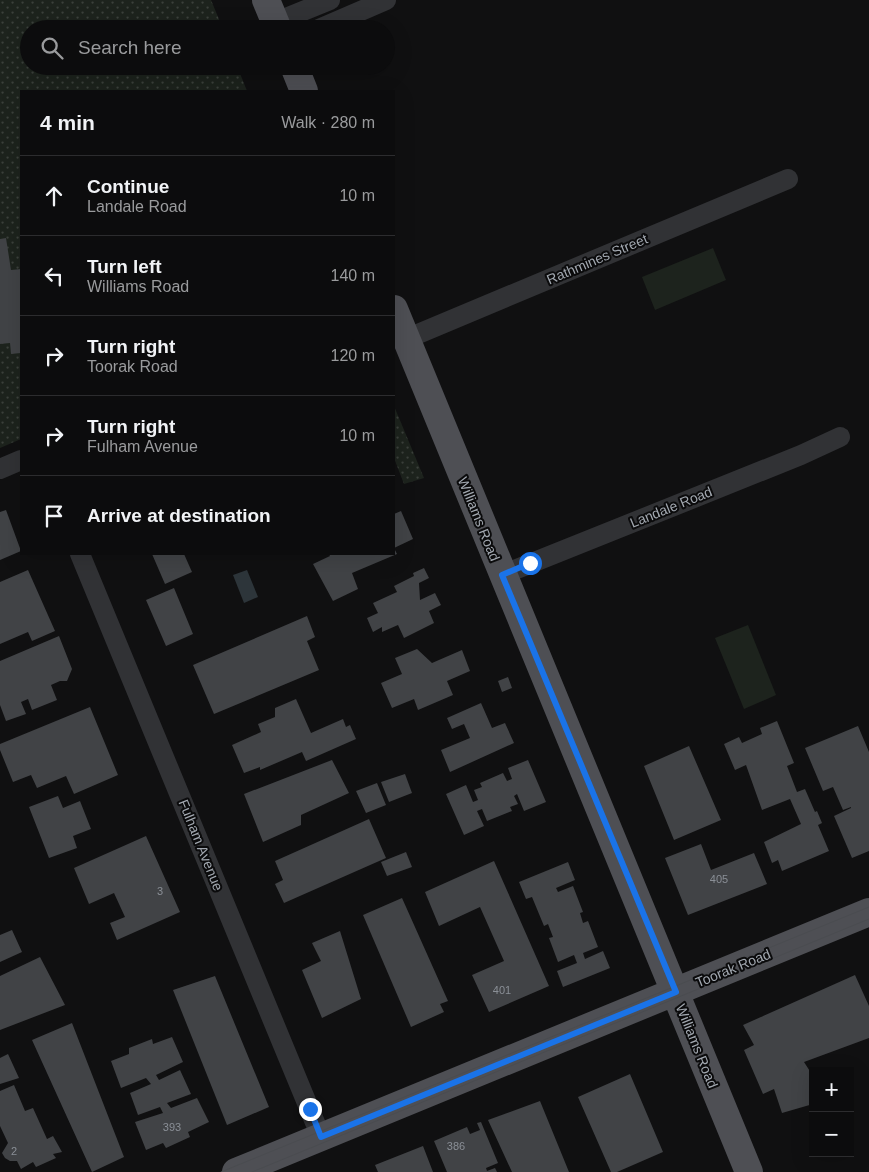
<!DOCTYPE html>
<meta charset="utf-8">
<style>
body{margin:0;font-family:Helvetica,sans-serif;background:#1a1a1b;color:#f1f3f6}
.controls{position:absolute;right:15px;bottom:15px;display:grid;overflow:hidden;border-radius:0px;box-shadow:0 5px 20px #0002}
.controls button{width:45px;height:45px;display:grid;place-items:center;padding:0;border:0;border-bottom:1px solid #2c2c2e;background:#0c0c0d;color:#f1f3f6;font:25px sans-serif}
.stop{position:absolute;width:15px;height:15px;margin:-11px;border:4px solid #1a73e8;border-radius:50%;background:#fff}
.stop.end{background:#1a73e8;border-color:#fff;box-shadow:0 1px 5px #0008}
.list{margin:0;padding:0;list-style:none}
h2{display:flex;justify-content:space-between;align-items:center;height:65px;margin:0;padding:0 20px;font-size:21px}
h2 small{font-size:16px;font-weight:400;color:#9a9b9d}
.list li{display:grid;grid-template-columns:32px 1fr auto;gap:15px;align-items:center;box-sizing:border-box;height:80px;padding:0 20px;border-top:1px solid #2c2c2e}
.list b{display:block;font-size:19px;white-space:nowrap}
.list p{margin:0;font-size:16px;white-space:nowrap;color:#9a9b9d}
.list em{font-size:16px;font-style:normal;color:#9a9b9d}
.icon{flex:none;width:28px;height:28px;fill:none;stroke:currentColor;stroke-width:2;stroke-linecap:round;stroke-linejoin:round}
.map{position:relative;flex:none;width:869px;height:1172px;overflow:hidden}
.search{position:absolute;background:#0c0c0d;box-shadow:0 5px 20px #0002;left:20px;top:20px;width:375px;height:55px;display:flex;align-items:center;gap:12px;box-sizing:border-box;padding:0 18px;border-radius:28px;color:#9a9b9d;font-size:19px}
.panel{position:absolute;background:#0c0c0d;box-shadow:0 5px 20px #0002;left:20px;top:90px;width:375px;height:465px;border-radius:0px}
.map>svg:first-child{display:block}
.grass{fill:#1d231d}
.park{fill:url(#park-dots)}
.water{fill:#2d353a}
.building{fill:#414346}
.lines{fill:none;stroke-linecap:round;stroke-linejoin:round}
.street{stroke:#313235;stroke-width:20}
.primary{stroke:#4e4f54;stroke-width:28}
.tram{stroke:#4a4c50;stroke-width:1}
.route{stroke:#1a73e8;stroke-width:6}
.labels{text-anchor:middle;stroke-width:4;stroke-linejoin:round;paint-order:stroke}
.number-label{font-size:11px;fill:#8a8f96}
.street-label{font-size:14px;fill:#a2a8b0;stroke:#0b0b0c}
</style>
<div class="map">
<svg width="869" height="1172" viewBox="0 0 869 1172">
<defs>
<pattern id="park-dots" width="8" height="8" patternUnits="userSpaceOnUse" patternTransform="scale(1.25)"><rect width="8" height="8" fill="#1d231d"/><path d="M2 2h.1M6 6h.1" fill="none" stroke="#3b403b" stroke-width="1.8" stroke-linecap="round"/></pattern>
</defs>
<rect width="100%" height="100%" fill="#101011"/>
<path class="grass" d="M713,248l13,32 -71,30 -13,-33z
M748,625l28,70 -32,14 -29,-71z"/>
<path class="park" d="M0,0h211l12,29h-194v37h208l10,25h-226v348l-21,9z
M394,406l30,72 -20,6 -10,-26z"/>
<path class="water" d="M247,570l11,27 -14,6 -11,-28z"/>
<path class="building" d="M6,238l5,32 10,-1v84l-10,1 -1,-11 -10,1v-105z
M6,510l15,41 -21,9v-48z
M401,511l12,28 -19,9 3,6 -45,19 6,16 -25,12 -20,-37 17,-8 -1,-2h65v-40z
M152,554h32l8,18 -27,12z
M424,568l5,10 -10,5 1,17 15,-7 6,12 -12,6 5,12 -30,15 -6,-13 -16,7v-5l-9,5 -6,-14 11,-5 -5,-10 24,-11 -3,-6 20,-10 -1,-3z
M28,570l27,61 -23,10 -4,-9 -28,12v-62z
M174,588l19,46 -27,12 -20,-46z
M307,616l8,21 -8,4 12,29 -105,44 -21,-49z
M59,636l13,33 -5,12h-7l-9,4 6,15 -25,10 -4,-11 -7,3 5,12 -20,7 -6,-16v-44z
M417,649l15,14 30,-13 8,21 -23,10 6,14 -35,15 -4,-11 -22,9 -11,-25 21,-9 -7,-16z
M508,677l4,11 -10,4 -4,-11z
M296,699l15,34 32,-14 3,8 4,-2 6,14 -50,22 -4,-9 -42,18v-3l-16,6 -12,-28 29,-13 -3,-8 17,-7v-9z
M481,703l11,25 13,-5 9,20 -64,29 -9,-22 29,-12 -6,-14 -12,5 -5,-11z
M90,707l28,68 -44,19 -8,-18 -29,12 -6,-13 -18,7 -13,-32v-6z
M777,721l17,42 -7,3 10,26 8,-3 10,23 2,-1 5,12 -4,2 11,26 -47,20 -4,-11 -6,3 -8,-21 37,-18 -11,-25 -28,11 -16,-45 -11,5 -11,-26 15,-7 3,6 20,-9 -2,-6z
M858,726l11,26v99l-17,7 -18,-42 17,-8v-1l-8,3 -10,-23 -10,4 -18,-43z
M689,746l32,74 -47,20 -30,-74z
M332,760l17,33 -48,22v10l-38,17 -19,-48z
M528,760l18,42 -22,9 -7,-17 -3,2 4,8 -8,3 2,4 -25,10 -5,-12 -5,2 7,15 -20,9 -18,-41 20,-9 7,17 5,-2 -4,-10 8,-3 -2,-4 23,-10 4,8 5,-2 -4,-11z
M405,774l7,19 -23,9 -8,-20z
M377,783l9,22 -20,8 -10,-22z
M58,796l5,12 17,-7 11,28 -18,7 4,12 -28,10 -20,-51z
M369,819l17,39 -102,45 -9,-19 8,-4 -8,-19z
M146,836l34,76 -63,28 -7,-17 15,-6 -11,-24 -25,11 -15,-36z
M701,844l10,26 43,-17 13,31 -79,31 -23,-57z
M406,852l6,15 -25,9 -6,-14z
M494,861l55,125 -60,26 -17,-37 32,-14 -24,-54 -41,19 -14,-34z
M568,862l7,18 -19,8 2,4 15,-6 10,26 -3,1 3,10 5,-2 10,26 -15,6 2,6 18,-8 7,17 -47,19 -6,-16 20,-8 -3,-8 -16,7 -9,-24 4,-1 -5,-13 -4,2 -12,-29 -6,2 -7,-17z
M402,898l46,103 -8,3 4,8 -33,15 -48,-112z
M12,930l10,22 -22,10v-27z
M340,931l21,68 -39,19 -20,-48 19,-9 -9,-18z
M40,957l25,48 -65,25v-54z
M855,975l14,31v32l-65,24 9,14v28l-31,9 -8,-24 -11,5 -19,-44 10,-5 -11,-20z
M215,976l54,131 -42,18 -54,-135z
M72,1023l52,134 -32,15 -60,-132z
M172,1037l11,25 -27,13 3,5 21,-10 11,24 -24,9 4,5 26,-10 12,24 -21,10 2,5 -24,11 -3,-5 -17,7 -11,-28 28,-9 -3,-6 -22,8 -8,-22 21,-9 -5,-6 -25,10 -10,-27 18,-7v-6l23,-9 1,5z
M8,1054l11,24 -19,6v-26z
M630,1074l33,78 -46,20h-6l-33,-75z
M14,1085l11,26 8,-3 14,31 6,-3 9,16 -9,2 3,4 -20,9 -3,-5 -12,7 -4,-8h-7l-5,-3 -3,-5 6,-10 -8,-17v-35z
M540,1101l29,71h-57l-24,-52z
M481,1122l17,41 -12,5 1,3 8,-3 2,4h-50l-13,-31 33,-14 3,7 10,-4 -3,-7z
M423,1146l10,26h-55l-3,-7z"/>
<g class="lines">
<path class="street" d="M276,22l54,-22
M319,29l67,-29
M406,339l382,-160
M0,469l21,-9
M80,554l241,583
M502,575l299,-120 39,-18"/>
<path class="primary" d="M266,0l12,29
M294,66l10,25
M394,309l355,863
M236,1172l633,-260"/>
<path class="tram" d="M221,1172l648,-265
M252,1172l617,-253"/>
</g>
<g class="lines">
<path class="route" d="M310,1109l11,28 355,-145 -174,-417 28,-12"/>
</g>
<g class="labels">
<g class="number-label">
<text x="719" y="883">405</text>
<text x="160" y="895">3</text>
<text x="502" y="994">401</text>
<text x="172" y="1131">393</text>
<text x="456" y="1150">386</text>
<text x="14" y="1155">2</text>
</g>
<g class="street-label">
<text transform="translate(597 259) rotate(-23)" y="5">Rathmines Street</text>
<text transform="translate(671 507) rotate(-22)" y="5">Landale Road</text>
<text transform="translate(479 519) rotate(68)" y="5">Williams Road</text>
<text transform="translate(201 845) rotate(68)" y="5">Fulham Avenue</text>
<text transform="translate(733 968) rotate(-22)" y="5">Toorak Road</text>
<text transform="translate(697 1046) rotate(68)" y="5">Williams Road</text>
</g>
</g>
</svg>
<div class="controls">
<button>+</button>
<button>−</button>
</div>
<div class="stop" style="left:530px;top:563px"></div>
<div class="stop end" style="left:310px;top:1109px"></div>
<div class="search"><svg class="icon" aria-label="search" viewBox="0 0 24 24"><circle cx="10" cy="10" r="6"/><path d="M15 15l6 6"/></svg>Search here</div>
<section class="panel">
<h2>4 min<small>Walk · 280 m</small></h2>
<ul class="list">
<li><svg class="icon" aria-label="ahead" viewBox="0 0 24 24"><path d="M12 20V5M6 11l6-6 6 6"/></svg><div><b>Continue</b><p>Landale Road</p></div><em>10 m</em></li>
<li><svg class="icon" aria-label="left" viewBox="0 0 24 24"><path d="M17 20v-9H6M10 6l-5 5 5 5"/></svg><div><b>Turn left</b><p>Williams Road</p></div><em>140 m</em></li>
<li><svg class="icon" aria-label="right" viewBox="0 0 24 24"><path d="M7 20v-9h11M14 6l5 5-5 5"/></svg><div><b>Turn right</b><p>Toorak Road</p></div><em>120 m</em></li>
<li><svg class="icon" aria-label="right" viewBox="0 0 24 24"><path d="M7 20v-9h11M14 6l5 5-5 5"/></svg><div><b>Turn right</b><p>Fulham Avenue</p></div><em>10 m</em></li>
<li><svg class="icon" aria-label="arrive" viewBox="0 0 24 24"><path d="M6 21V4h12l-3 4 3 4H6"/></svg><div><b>Arrive at destination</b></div></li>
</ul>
</section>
</div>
